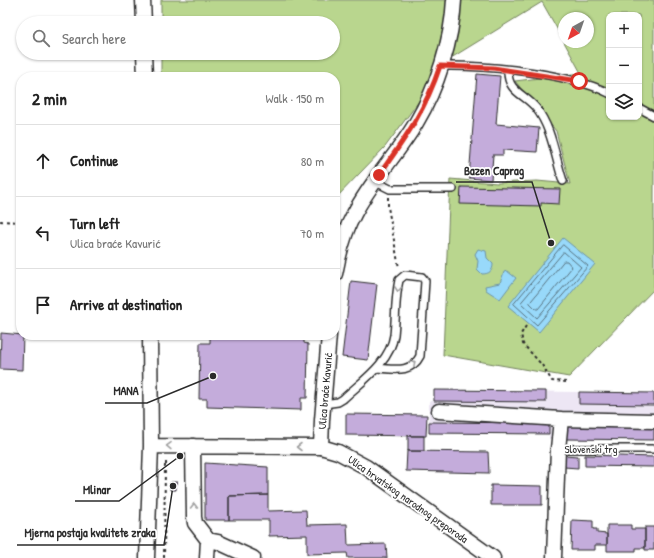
<!DOCTYPE html>
<meta charset="utf-8">
<style>
body{margin:0;font-family:"Patrick Hand",sans-serif;background:#f6f6f6;color:#222}
.controls{position:absolute;right:12px;top:12px;display:grid;overflow:hidden;border-radius:8px;box-shadow:0 1px 3px #0004}
.controls button{width:36px;height:36px;display:grid;place-items:center;padding:0;border:0;border-bottom:1px solid #e0e0e0;background:#fff;color:#222;font:20px sans-serif}
.compass{position:absolute;left:558px;top:12px;width:36px;height:36px;border-radius:50%;background:#fff;box-shadow:0 1px 3px #0004;rotate:220deg}
.stop{position:absolute;width:12px;height:12px;margin:-9px;border:3px solid #d93025;border-radius:50%;background:#fff}
.stop.end{background:#d93025;border-color:#fff;box-shadow:0 1px 4px #0008}
.list{margin:0;padding:0;list-style:none}
h2{display:flex;justify-content:space-between;align-items:center;height:52px;margin:0;padding:0 16px;font-size:17px}
h2 small{font-size:13px;font-weight:400;color:#767676}
.list li{display:grid;grid-template-columns:26px 1fr auto;gap:12px;align-items:center;box-sizing:border-box;height:72px;padding:0 16px;border-top:1px solid #e0e0e0}
.list b{display:block;font-size:15px;white-space:nowrap}
.list p{margin:0;font-size:13px;white-space:nowrap;color:#767676}
.list em{font-size:13px;font-style:normal;color:#767676}
.icon{flex:none;width:22px;height:22px;fill:none;stroke:currentColor;stroke-width:2;stroke-linecap:round;stroke-linejoin:round}
.map{position:relative;flex:none;width:654px;height:558px;overflow:hidden}
.search{position:absolute;background:#fff;box-shadow:0 1px 3px #0004;left:16px;top:16px;width:324px;height:44px;display:flex;align-items:center;gap:10px;box-sizing:border-box;padding:0 14px;border-radius:22px;color:#767676;font-size:15px}
.panel{position:absolute;background:#fff;box-shadow:0 1px 3px #0004;left:16px;top:72px;width:324px;height:268px;border-radius:16px}
.map>svg:first-child{display:block}
.built{fill:#ede6f4}
.green{fill:#b9d68e;stroke:#72805c;fill-rule:evenodd}
.water{fill:#98d9fa;stroke:#6c93a7}
.lines{fill:none;stroke-linecap:round;stroke-linejoin:round}
.shore{stroke:#57717e;stroke-width:1}
.building{fill:#c4acdb;stroke:#2b2b2b}
.lane-casing{stroke:#2b2b2b;stroke-width:10}
.street-casing{stroke:#2b2b2b;stroke-width:17}
.path{stroke:#2b2b2b;stroke-width:2;stroke-dasharray:3 3;stroke-linecap:butt}
.lane{stroke:#fff;stroke-width:7}
.street{stroke:#fff;stroke-width:14}
.oneway{stroke:#a0a0a0}
.route{stroke:#d93025;stroke-width:5}
.labels{text-anchor:middle;stroke-width:3.5;stroke-linejoin:round;paint-order:stroke}
.street-label{font-size:11px;fill:#2b2b2b;stroke:#fff}
.leader{fill:none;stroke:#2b2b2b;stroke-width:1.5}
.callout-dot{fill:#2b2b2b;stroke:#fff;stroke-width:1.5}
.callout-label{font-size:12px;text-anchor:middle;font-weight:bold;fill:#2b2b2b;stroke:#fff;stroke-width:3.5;stroke-linejoin:round;paint-order:stroke}
</style>
<div class="map">
<svg width="654" height="558" viewBox="0 0 654 558">
<rect width="100%" height="100%" fill="#fff"/>
<filter id="ink" filterUnits="userSpaceOnUse"><feTurbulence type="fractalNoise" baseFrequency=".025" numOctaves="2"/><feDisplacementMap in="SourceGraphic" scale="8" xChannelSelector="R" yChannelSelector="G"/><feConvolveMatrix kernelMatrix="1 2 1 2 8 2 1 2 1" color-interpolation-filters="sRGB"/></filter>
<g filter="url(#ink)">
<path class="built" d="M434,390l220,3v47l-105,-1v-5l-120,-1v-32h5z"/>
<path class="green" d="M161,0h493v289l-85,88 -126,-22 7,-176 47,4 40,-2 33,3 -14,-53 -41,-50 66,-8 -17,-31h24v-24h-24v23l-22,-39 -91,56 -66,89 -50,52v-122h-174v-24h172v-30h-172zM609,15h30v102h-30z"/>
<path class="water" d="M563,238l32,26 -56,68 -31,-26z
M478,249l8,2 1,7 6,6c0,7 -4,10 -11,10l-5,-5 1,-8 -3,-7z
M507,271l9,7 -16,21 -14,-9 -1,-4 15,-3 4,-11z"/>
<g class="lines">
<path class="shore" d="M563,245l25,21 -51,59 -23,-21z
M564,252l17,15 -44,51 -16,-15z
M564,261h3l5,6 -34,42h-2l-6,-6z"/>
</g>
<path class="building" d="M477,74l23,2 -4,48 43,4 -2,24 -34,-2v5h-10l-2,25 -22,-2z
M461,187l99,2 -1,15 -18,-1v3l-81,-2z
M351,281l26,3 -9,76 -26,-3z
M1,333l22,2 -1,35 -22,-1z
M255,335h49v8l4,1 -1,54h-6v12l-94,-3v-8h-8l1,-56h10v-7l45,2z
M434,390l112,1v11l-112,-1z
M579,392l75,1v12l-75,-1z
M346,414l81,1 -1,21 -80,-1z
M429,422l120,1v11l-120,-1z
M566,422l88,1v17l-88,-1z
M408,436h16v15h-16z
M407,451l81,1 1,21 -83,-2z
M564,455l14,1v12l-14,-1z
M585,455l69,2v10l-69,-1z
M205,463l63,4v28l-39,1v24h-24z
M171,482h6l-1,8h-6z
M491,485l51,1v19h-51z
M268,495v16l38,-1 1,15 40,-1 1,21 38,-1 1,14h-39l-1,-5 -40,1v-19l-38,1v-16h-40v-24z
M572,520l21,1v8h4v4l10,1v11h-12v5h-24z
M607,525h24v4h14v19h-9v3h-29z
M645,527h9v23h-9z"/>
<g class="lines">
<g class="lane-casing">
<path id="lane" d="M441,66c46,-1 127,7 168,27
M508,70c-1,22 17,24 28,38 16,20 19,49 27,73
M639,108l15,8
M374,181l16,8h63
M324,404l14,-2 5,-3c19,-18 47,-36 51,-64 2,-18 1,-37 5,-55l6,-5 17,2 3,4 -5,75c-9,18 -27,13 -43,12
M558,449h96"/>
</g>
<g class="street-casing">
<path id="street" d="M143,0l1,23
M144,53l1,24
M335,274c4,-21 9,-42 19,-60 17,-33 43,-59 62,-91 21,-35 36,-82 38,-123
M439,411l122,8 93,2
M151,446l170,1 17,5 28,15 127,91
M193,446l1,71 1,6 13,17 -1,18
M321,447l1,-27 7,-85
M208,540l10,2 35,16
M147,558l4,-112 -1,-111
M554,558l4,-109 3,-30"/>
</g>
<path class="path" d="M388,197v10l11,61
M0,221l21,1
M526,326l-5,8 2,10 19,21 10,16 16,1
M166,465v-6
M164,558l1,-93"/>
<use href="#lane" class="lane"/>
<use href="#street" class="street"/>
</g>
<defs><path id="oneway-chevron" d="M-2-3.5L2.5 0L-2 3.5" fill="none" stroke-width="1.6" stroke-linecap="round" stroke-linejoin="round"/></defs>
<g class="oneway">
<use href="#oneway-chevron" transform="translate(398 289) rotate(95)"/>
<use href="#oneway-chevron" transform="translate(413 363) rotate(-41)"/>
<use href="#oneway-chevron" transform="translate(169 446) rotate(-179)"/>
<use href="#oneway-chevron" transform="translate(299 447) rotate(-180)"/>
<use href="#oneway-chevron" transform="translate(194 506) rotate(-90)"/>
</g>
</g>
<g class="lines" filter="url(#ink)">
<path class="route" d="M379,175c27,-38 46,-64 61,-109l53,2 86,13"/>
</g>
<g class="labels">
<g class="street-label">
<text transform="translate(325 391) rotate(-85)" y="4">Ulica braće Kavurić</text>
<text x="591" y="453">Slovenski trg</text>
<text transform="translate(408 499) rotate(35)" y="4">Ulica hrvatskog narodnog preporoda</text>
</g>
</g>
<path class="leader" d="M551 243L532 182H456M213 376L147 403H105M180 456L119 501H75M173 486L164 545H17"/>
<g class="callout-dot">
<circle cx="551" cy="243" r="4"/>
<circle cx="213" cy="376" r="4"/>
<circle cx="180" cy="456" r="4"/>
<circle cx="173" cy="486" r="4"/>
</g>
<g class="callout-label">
<text x="494" y="175">Bazen Caprag</text>
<text x="126" y="395">MANA</text>
<text x="97" y="494">Mlinar</text>
<text x="90" y="537">Mjerna postaja kvalitete zraka</text>
</g>
</svg>
<div class="controls">
<button>+</button>
<button>−</button>
<button><svg class="icon" aria-label="layers" viewBox="0 0 24 24"><path d="M12 4l9 5-9 5-9-5zM3 14l9 5 9-5"/></svg></button>
</div>
<svg class="compass" viewBox="-18 -18 36 36"><path d="M0-13l5 13h-10z" fill="#e53935"/><path d="M0 13l5-13h-10z" fill="#767676"/></svg>
<div class="stop" style="left:579px;top:81px"></div>
<div class="stop end" style="left:379px;top:175px"></div>
<div class="search"><svg class="icon" aria-label="search" viewBox="0 0 24 24"><circle cx="10" cy="10" r="6"/><path d="M15 15l6 6"/></svg>Search here</div>
<section class="panel">
<h2>2 min<small>Walk · 150 m</small></h2>
<ul class="list">
<li><svg class="icon" aria-label="ahead" viewBox="0 0 24 24"><path d="M12 20V5M6 11l6-6 6 6"/></svg><div><b>Continue</b></div><em>80 m</em></li>
<li><svg class="icon" aria-label="left" viewBox="0 0 24 24"><path d="M17 20v-9H6M10 6l-5 5 5 5"/></svg><div><b>Turn left</b><p>Ulica braće Kavurić</p></div><em>70 m</em></li>
<li><svg class="icon" aria-label="arrive" viewBox="0 0 24 24"><path d="M6 21V4h12l-3 4 3 4H6"/></svg><div><b>Arrive at destination</b></div></li>
</ul>
</section>
</div>
